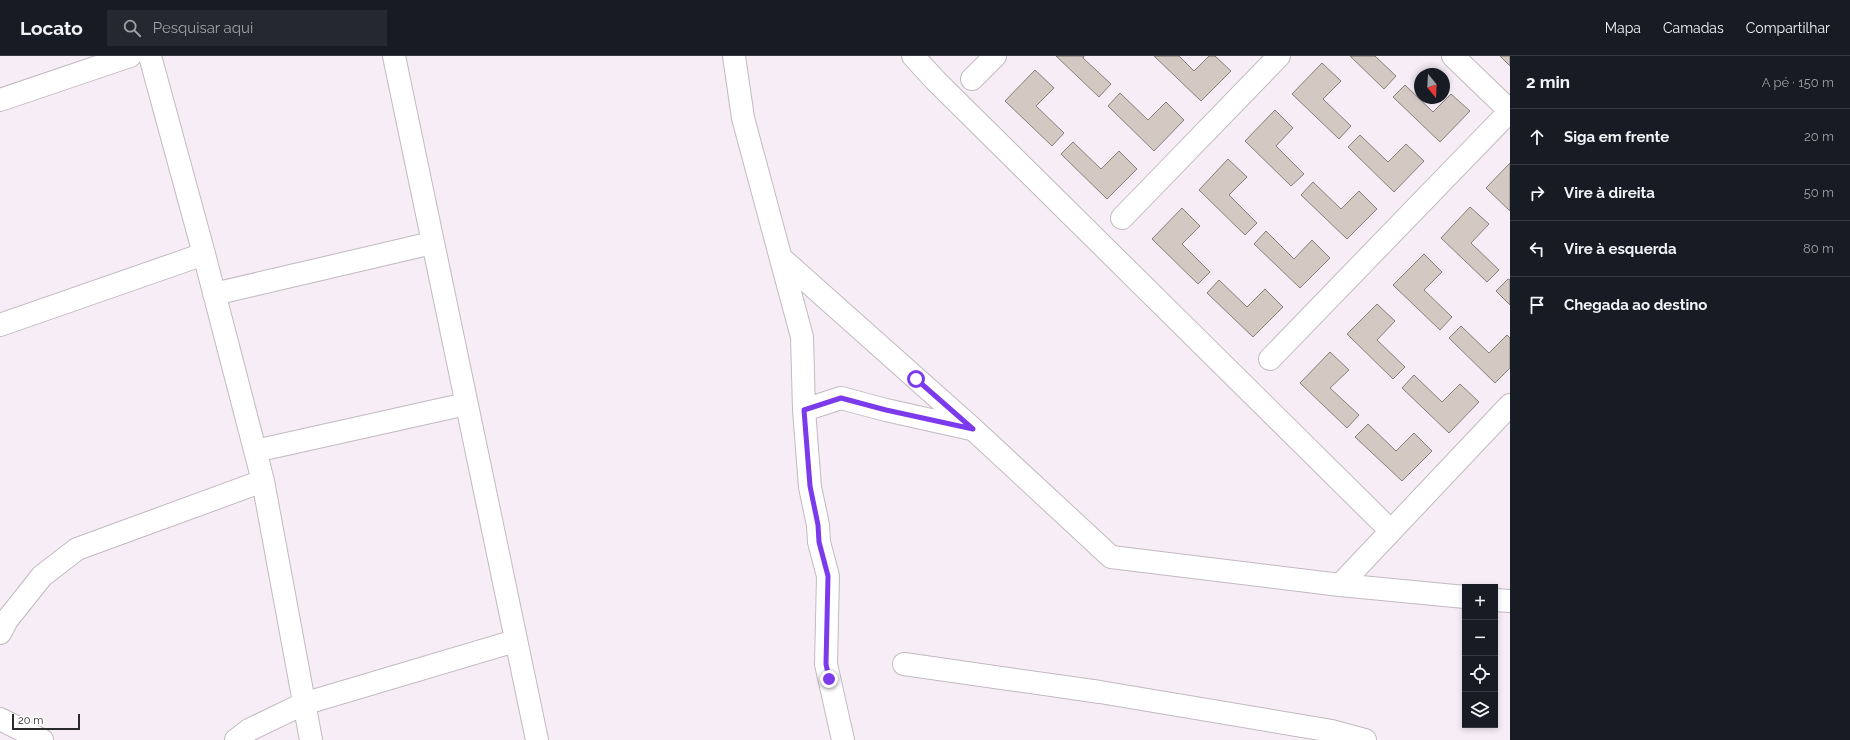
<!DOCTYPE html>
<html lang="pt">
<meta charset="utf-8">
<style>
body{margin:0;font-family:Raleway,sans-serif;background:#242831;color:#f1f3f6}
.controls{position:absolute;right:12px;bottom:12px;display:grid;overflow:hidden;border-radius:0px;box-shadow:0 2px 6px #0003}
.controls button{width:36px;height:36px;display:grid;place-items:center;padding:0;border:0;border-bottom:1px solid #363941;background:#171b24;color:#f1f3f6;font:20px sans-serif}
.compass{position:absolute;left:1414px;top:12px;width:36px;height:36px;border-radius:50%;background:#171b24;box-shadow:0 2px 6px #0003;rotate:162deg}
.scale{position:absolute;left:12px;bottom:10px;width:68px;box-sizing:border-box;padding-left:4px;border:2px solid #2c292c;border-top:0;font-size:11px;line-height:14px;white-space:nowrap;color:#2c292c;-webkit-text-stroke:3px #fff;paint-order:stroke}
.stop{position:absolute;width:12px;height:12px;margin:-9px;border:3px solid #7c3aed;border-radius:50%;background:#fff}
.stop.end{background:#7c3aed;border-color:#fff;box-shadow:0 1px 4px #0008}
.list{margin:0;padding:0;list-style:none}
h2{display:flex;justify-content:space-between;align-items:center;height:52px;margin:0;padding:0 16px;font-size:17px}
h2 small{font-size:13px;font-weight:400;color:#9ea1a6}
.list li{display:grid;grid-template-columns:26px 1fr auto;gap:12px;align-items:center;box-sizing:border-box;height:56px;padding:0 16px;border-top:1px solid #363941}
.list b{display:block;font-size:15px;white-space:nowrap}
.list em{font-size:13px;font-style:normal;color:#9ea1a6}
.icon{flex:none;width:22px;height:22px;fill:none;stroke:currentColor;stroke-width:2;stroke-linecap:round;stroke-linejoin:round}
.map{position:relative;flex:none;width:1510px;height:684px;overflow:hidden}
header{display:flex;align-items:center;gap:24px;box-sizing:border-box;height:56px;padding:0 20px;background:#171b24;border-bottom:1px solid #363941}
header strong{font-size:19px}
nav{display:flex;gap:22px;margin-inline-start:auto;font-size:14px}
.search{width:280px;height:36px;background:#242831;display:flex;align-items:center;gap:10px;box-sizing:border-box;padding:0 14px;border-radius:0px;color:#9ea1a6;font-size:15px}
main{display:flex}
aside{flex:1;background:#171b24}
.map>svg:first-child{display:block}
.building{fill:#d4c8c3;stroke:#887e79}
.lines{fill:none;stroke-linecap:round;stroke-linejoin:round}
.minor-casing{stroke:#c2b9c1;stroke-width:24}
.minor{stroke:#fff;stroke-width:22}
.route{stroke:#7c3aed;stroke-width:5}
</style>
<header>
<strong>Locato</strong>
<div class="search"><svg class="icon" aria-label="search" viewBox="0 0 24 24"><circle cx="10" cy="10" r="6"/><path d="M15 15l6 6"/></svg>Pesquisar aqui</div>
<nav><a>Mapa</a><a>Camadas</a><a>Compartilhar</a></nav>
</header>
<main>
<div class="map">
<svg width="1510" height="684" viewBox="0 0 1510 684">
<rect width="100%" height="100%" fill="#f7edf6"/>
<path class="building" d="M1056,0h28l-1,2 28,26 -12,13z
M1154,0h25l15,15 15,-15h6l16,15 -30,30z
M1350,0h25l21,20 -12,13z
M1500,0h10v10z
M1322,7l19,18 -18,18 28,27 -12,13 -47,-45z
M1035,14l19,18 -18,18 28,27 -12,13 -47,-45z
M1405,29l28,27 18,-18 19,17 -30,31 -47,-45z
M1120,37l28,27 18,-18 18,18 -30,31 -46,-45z
M1275,54l18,18 -17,18 28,28 -13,12 -46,-45z
M1360,79l28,27 18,-18 18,17 -30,31 -46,-45z
M1073,86l28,27 18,-18 18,18 -30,30 -46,-45z
M1228,103l19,18 -18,18 28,28 -12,12 -46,-45z
M1510,107v48l-24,-23z
M1313,126l28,27 18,-18 18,18 -30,30 -46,-44z
M1470,151l19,17 -18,19 28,27 -12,12 -46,-44z
M1182,152l18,18 -18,18 28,28 -12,12 -46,-45z
M1266,175l28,28 18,-19 18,18 -30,30 -46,-44z
M1424,198l18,18 -18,18 28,27 -12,13 -47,-45z
M1508,223l2,1v25l-14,-14z
M1219,224l28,27 18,-18 18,18 -30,30 -46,-44z
M1377,248l18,17 -18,19 28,27 -12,12 -46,-45z
M1461,270l28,27 18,-18 3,3v30l-15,15 -46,-45z
M1330,296l19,18 -19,18 29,27 -12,13 -47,-45z
M1414,319l28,27 18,-18 19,18 -30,31 -47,-45z
M1368,368l28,27 18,-18 18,18 -30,30 -47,-44z"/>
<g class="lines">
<g class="minor-casing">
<path id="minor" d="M150,0l54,198 59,227 48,259
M394,0l143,684
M734,0l9,62 59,219 2,73 6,77 8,38 1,17 9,34 -2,88 17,76
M913,0l23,25 454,449
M1453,0l57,55
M972,23l23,-23
M0,44l130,-44
M1122,162l157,-162
M781,202l192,171 138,128 229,28 125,12
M214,238l218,-51
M0,269l204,-71
M1270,303l240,-248
M804,354l37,-12 45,12 85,19
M255,395l211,-47
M1340,529l170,-180
M1495,544l15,1
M0,577l7,-13 35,-44 35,-27 186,-68
M904,608l196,28 232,39 33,9
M0,663l42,21
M236,684l13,-10 54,-26 212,-63"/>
</g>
<use href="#minor" class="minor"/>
</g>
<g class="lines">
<path class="route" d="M829,623l-3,-15 2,-88 -9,-34 -1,-17 -8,-39 -6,-76 37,-12 45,12 87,19 -57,-50"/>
</g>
</svg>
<div class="controls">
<button>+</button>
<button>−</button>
<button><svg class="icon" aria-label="locate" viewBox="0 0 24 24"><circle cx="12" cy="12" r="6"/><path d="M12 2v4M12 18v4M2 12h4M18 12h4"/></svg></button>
<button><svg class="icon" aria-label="layers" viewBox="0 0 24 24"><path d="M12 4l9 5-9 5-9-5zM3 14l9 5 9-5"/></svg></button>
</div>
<svg class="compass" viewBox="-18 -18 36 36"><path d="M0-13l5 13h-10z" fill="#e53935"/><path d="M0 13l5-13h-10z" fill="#9ea1a6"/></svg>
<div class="scale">20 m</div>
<div class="stop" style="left:916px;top:323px"></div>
<div class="stop end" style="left:829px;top:623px"></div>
</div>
<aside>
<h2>2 min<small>A pé · 150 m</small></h2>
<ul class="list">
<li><svg class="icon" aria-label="ahead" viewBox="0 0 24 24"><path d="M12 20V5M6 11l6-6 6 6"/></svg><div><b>Siga em frente</b></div><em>20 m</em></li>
<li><svg class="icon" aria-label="right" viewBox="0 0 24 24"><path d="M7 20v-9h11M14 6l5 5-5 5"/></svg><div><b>Vire à direita</b></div><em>50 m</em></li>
<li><svg class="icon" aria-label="left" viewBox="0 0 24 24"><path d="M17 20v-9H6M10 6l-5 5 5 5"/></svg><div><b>Vire à esquerda</b></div><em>80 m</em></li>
<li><svg class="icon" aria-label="arrive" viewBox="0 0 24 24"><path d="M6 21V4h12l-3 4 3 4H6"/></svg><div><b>Chegada ao destino</b></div></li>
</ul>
</aside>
</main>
